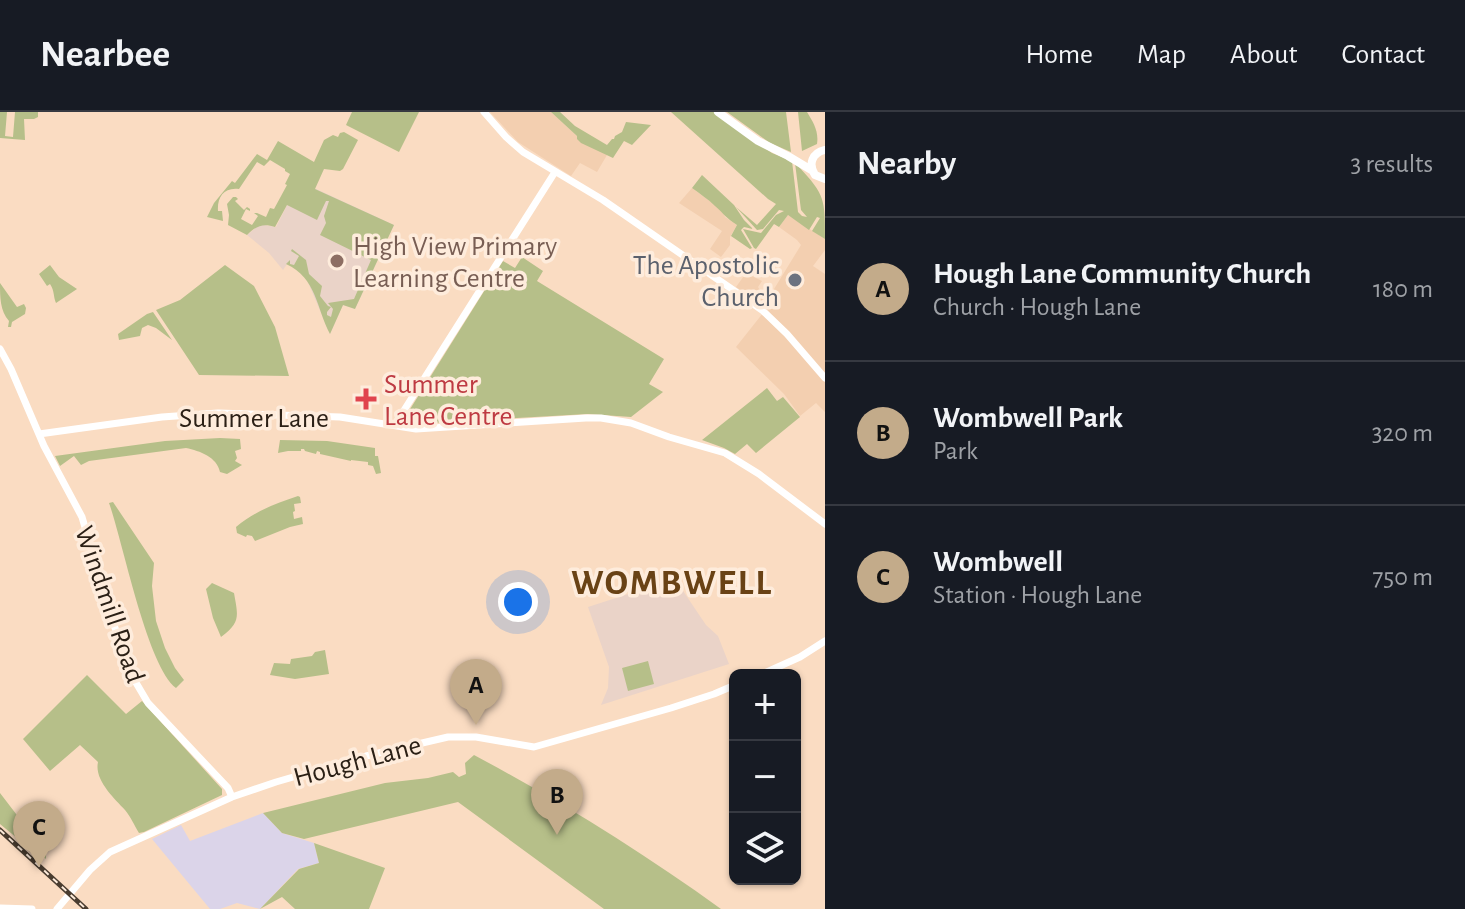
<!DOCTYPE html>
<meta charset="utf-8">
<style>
body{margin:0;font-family:"Alegreya Sans",sans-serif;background:#242831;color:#f1f3f6}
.controls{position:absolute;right:24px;bottom:24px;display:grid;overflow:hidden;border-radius:12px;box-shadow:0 2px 6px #0004}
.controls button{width:72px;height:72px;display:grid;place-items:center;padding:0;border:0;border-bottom:2px solid #363941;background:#171b24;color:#f1f3f6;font:40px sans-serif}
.you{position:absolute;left:518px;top:490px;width:28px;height:28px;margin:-20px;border:6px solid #fff;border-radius:50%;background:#1a73e8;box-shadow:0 0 0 12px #1a73e833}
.badge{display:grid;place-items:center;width:52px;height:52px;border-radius:50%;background:#c3ab8a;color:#111;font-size:26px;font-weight:700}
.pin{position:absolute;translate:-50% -66px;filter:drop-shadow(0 2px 4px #0008)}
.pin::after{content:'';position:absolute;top:42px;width:28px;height:24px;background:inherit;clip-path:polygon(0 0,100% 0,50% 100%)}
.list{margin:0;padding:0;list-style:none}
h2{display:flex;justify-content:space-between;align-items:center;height:104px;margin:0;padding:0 32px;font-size:34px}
h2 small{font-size:26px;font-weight:400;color:#9ea1a6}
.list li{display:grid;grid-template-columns:52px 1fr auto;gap:24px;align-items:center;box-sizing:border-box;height:144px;padding:0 32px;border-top:2px solid #363941}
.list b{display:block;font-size:30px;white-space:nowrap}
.list p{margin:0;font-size:26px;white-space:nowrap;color:#9ea1a6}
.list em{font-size:26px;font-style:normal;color:#9ea1a6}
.icon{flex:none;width:44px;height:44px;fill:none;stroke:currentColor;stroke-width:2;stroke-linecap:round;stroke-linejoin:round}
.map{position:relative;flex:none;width:825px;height:797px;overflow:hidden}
header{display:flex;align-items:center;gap:48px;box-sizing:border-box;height:112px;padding:0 40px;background:#171b24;border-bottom:2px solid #363941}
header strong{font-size:38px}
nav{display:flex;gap:44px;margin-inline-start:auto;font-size:28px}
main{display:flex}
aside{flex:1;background:#171b24}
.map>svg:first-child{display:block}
.built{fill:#f3cfb0}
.industrial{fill:#dbd4e9}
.education{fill:#ead3c8}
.green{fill:#b6bf89}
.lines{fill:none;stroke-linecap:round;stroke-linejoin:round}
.secondary{stroke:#fff;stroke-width:7}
.primary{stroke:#fff;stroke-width:8}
.rail-casing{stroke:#4a3d30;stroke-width:5}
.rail{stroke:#feecdc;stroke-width:2;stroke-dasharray:6;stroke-linecap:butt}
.education-dot{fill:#8d6e63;stroke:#feecdc;stroke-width:3}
.worship-dot{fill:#6b7280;stroke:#feecdc;stroke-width:3}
.health-dot{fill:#e0444e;stroke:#feecdc;stroke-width:3}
.labels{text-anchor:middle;stroke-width:7;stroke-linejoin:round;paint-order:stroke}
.education-label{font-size:28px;fill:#785e54;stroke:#feecdc;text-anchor:start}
.worship-label{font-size:28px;fill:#5b616d;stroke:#feecdc;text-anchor:end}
.health-label{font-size:28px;fill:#be3a42;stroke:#feecdc;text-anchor:start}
.street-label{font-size:28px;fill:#2b2016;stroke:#feecdc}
.district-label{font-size:36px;font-weight:bold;letter-spacing:2px;fill:#694215;stroke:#feecdc}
</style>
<header>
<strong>Nearbee</strong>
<nav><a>Home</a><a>Map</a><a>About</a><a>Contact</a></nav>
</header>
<main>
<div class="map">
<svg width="825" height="797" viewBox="0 0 825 797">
<rect width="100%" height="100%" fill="#fadcc2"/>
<path class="built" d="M490,0h61l26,24 30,19 -10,17 -17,-9 -9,13 -53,-34z
M692,76l19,14 12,10 2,5 12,8 -7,12v8l-9,12 -11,-8 12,-18 -43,-28z
M788,103l37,24v11l-12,16 12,8v138l-9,-9 -16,13 -16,-22 -48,-47 27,-34 -3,-9 -24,-17 10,-14 16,8 -4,6 3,5 4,3 6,-1 30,-49 -4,-5 -18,-13z"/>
<path class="industrial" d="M263,701l19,20 32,10 5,20 -21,6 -38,40 -23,-6 -17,6h-10l-58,-70 29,-14 9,16z"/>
<path class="education" d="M299,69l95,44 -39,84 -12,-4 -13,29 -23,-54 -10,-11 -10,-5 -4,6 -14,-17 -22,-18 12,-10h6l11,2z
M675,467l31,46 12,11 11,28 -128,41 7,-17 1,-21 -21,-60z"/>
<path class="green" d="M0,0h7l-2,24 8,1 2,-25h23v5l-4,2h-10l1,21 -25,-2z
M352,0h67l-20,40 -53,-27z
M551,0h9l15,14 32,19 5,-6h2l1,-3 7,-4 4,-10 25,3 -19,20 -8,-4 -11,17 -32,-15 -4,-4v-3z
M671,0h43l58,41 20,8 6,51 4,4 5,1 -6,-7 -6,-47 5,2 -1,2c26,28 26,32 26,72l-13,-8 8,-13 -3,-1 -8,13 -21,-15 -9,12 -5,-3 -18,25 -2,-1 -11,-19 18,4 15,-18 8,-4 -5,-1 -16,19 -6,1 -21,-23 21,18 19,-21 -8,-5z
M727,0h59l5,40 -21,-9z
M798,0h9c6,10 12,19 10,32l-15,7z
M344,20l14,8 -15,29 -3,2 -16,-2 -9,20 79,36 -39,84 -12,-4 -13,29c-14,-26 -13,-56 -44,-70l4,-4v4l4,1 5,-9 -8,-5 1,-2 14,11 3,14 13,12 -2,10 8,10 3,1 -4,5v3l4,2 2,-8 -5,-6 26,-4 17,-39 -51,-25 6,-12 -2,-7 5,-15h-3l-9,19 -30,-15 -12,22c-12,-4 -19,-1 -28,8l-19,-10 1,-10 -2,-11 6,-7h3l2,2 -3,2 9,9 3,-3 3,2v2l-4,-2 -5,10 11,6 6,-9 -4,-3h3l9,4 4,-9 4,1 13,-24 -2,-1 5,-10 -5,-3v-2l-15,-9 -6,6 -7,-4 -18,27c-15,-2 -22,8 -21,22h4l1,10 -16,-4 7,-14 18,-22 3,2 22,-29 10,6 11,-19 36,21 10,-22 9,-5 5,2 2,-4z
M702,63l32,30 10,15 9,9 -9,-2 -3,3 11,18 -2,1 -19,-13 6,-11c-11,-7 -13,-11 -22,-19 -7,-7 -15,-12 -23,-18z
M522,145l21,14 -6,10 127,78 -15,25 14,8 -32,25 -43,-3 -176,10 -5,-10 96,-153 12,7z
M50,153l9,12 18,12 -21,14c-3,-7 -1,-11 -6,-19l-3,2 -8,-12z
M225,153l29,21 21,41 14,49 -90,-1 -43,-65 24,-10z
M0,171l17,24 7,-3 2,4 -1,6 -13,8 -1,5h-3l1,-6c-9,-10 -9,-24 -9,-38z
M153,200l19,28 -16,-12 -8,-3 -6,3 -2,8 -21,4 -1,-6 29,-20z
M767,276l10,13 6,-4 17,20 -44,36 -9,-9 -12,10 -11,-6 -22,-8z
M220,326l20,1 1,10 -6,2 2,7 -2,3 7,4 -15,9 -7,-2c-3,-15 -20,-21 -34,-24l-97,13 -8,4 -7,-9 -14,10 -5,-10 110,-15z
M280,328l47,1 48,7v8h3l3,17 -5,1 -3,-8 -5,-1v-3l-17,-2v1l-31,-7v-2l-3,-1 -1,3 -11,-3 -1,-2h-3v2h-13l-10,2z
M298,384l2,1 1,6 -7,1 1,7 -2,1 1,7 8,-2 1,7 -13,3 -35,14 -3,-5 -5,-1 -1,2 -9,-4 -1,-6c19,-16 39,-23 62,-31z
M113,390l41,61 -2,23 4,35 9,27 10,20 9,12 -8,8c-29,-22 -53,-146 -67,-185z
M212,471l22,10c4,23 7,29 -13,44l-8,-19 -7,-29z
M325,538l4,24 -34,5 -25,-4 4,-12 16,1 1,-5 21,-3 3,-4z
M648,549l6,23 -26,7 -6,-23z
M87,563l39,39 16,-13 80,88v6l-78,37 -5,1c-5,-8 -8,-16 -14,-23 -11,-12 -31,-30 -27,-48l-18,-17 -30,26 -27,-32z
M474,643c86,46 168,97 247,154h-117l-146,-107 -154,37 -22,-6 -19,-20 122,-30 43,-5 25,-6 6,5 7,-3 -1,-11z
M0,681l46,60v6l-14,-13 -3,2 -29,-24z
M314,731l71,25 -16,41h-74l-13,-12 -22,12 39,-40 20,-6z"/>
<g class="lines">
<path class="secondary" d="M484,0l22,25 17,15 80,48 159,110 25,24 38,44
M0,237l11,20 33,77 38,71 30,103 23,61 13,22 80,85 4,9
M396,313l5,-10 154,-243
M39,322l123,-17 56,-4 122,4 76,12 170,-11h15l30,5 38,14 56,16 34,21 66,50
M760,563l40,-18 25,-16
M0,796l32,1
M57,797l33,-39 20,-18 122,-55 44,-15 90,-26 82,-19h28l58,10 137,-39 43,-14 21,-9"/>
<path class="primary" d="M718,0l40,29 30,15 25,15
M825,38c-13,3 -17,14 -10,25l10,4"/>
<g class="rail-casing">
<path id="rail" d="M0,718l86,79"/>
</g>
<use href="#rail" class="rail"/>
</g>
<circle class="education-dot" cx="337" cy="149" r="8"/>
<circle class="worship-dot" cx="795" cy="168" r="8"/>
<path class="health-dot" d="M362 275h8v8h8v8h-8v8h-8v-8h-8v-8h8z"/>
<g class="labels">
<g class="education-label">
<text x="353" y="143">High View Primary<tspan x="353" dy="32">Learning Centre</tspan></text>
</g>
<g class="worship-label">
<text x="779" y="162">The Apostolic<tspan x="779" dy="32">Church</tspan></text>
</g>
<g class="health-label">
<text x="384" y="281">Summer<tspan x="384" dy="32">Lane Centre</tspan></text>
</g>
<g class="street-label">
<text x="254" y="315">Summer Lane</text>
<text transform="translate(111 492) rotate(71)" y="10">Windmill Road</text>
<text transform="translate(357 648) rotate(-15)" y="10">Hough Lane</text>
</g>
<g class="district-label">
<text x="672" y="482">WOMBWELL</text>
</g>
</g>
</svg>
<div class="controls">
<button>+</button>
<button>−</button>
<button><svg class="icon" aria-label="layers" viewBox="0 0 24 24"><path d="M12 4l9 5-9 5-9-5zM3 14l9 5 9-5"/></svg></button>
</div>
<div class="you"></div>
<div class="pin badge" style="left:476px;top:613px">A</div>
<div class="pin badge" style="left:557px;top:723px">B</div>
<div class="pin badge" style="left:39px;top:755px">C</div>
</div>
<aside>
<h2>Nearby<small>3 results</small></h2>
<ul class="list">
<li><span class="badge">A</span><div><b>Hough Lane Community Church</b><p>Church · Hough Lane</p></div><em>180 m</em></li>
<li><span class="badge">B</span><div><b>Wombwell Park</b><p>Park</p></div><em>320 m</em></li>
<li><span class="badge">C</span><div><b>Wombwell</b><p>Station · Hough Lane</p></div><em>750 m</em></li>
</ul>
</aside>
</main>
